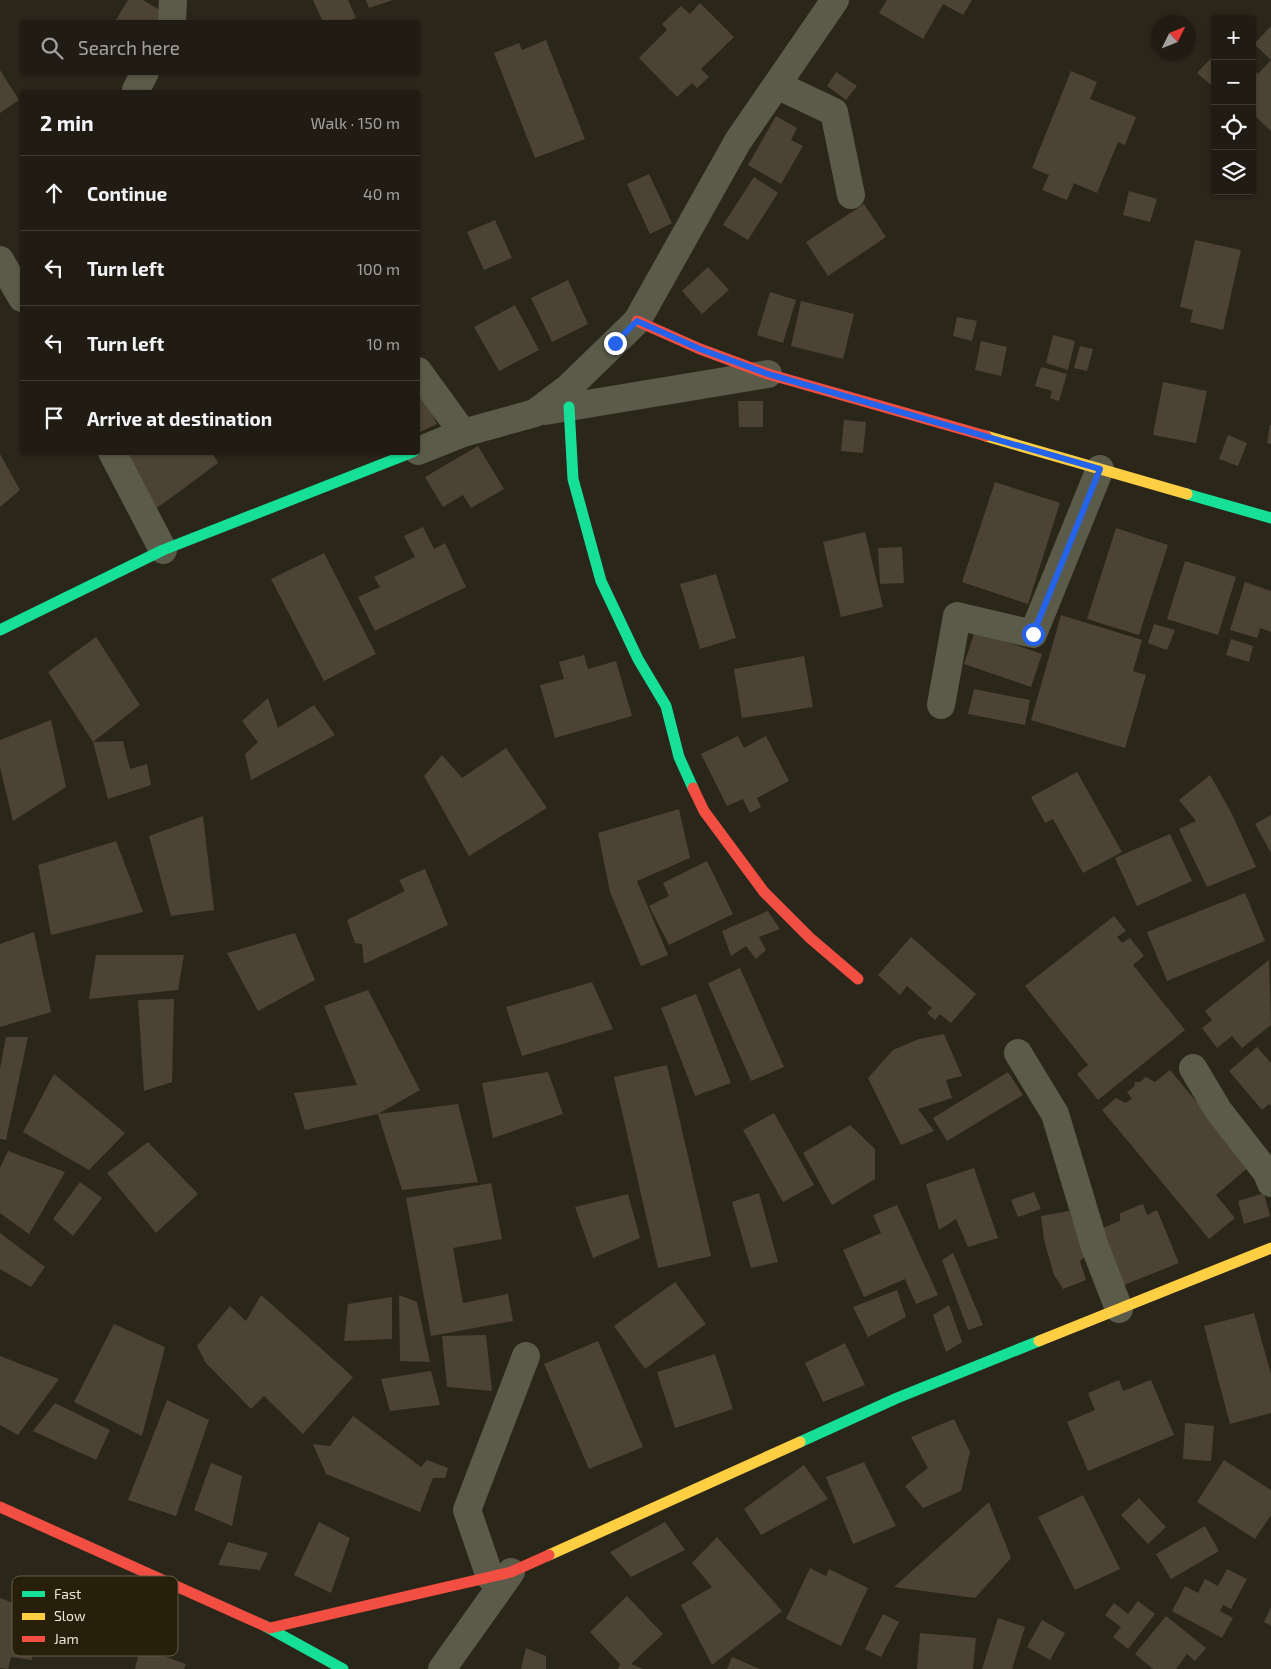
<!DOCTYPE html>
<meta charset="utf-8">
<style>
body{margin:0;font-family:"Exo 2",sans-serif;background:#2d2922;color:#f1f3f6}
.controls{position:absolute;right:15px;top:15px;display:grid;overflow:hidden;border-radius:5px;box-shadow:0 1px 4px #0004}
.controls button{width:45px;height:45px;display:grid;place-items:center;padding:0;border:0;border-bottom:1px solid #3d3a34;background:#201c14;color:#f1f3f6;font:25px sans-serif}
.compass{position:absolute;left:1151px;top:15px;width:45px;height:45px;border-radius:50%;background:#201c14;box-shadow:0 1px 4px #0004;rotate:47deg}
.stop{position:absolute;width:15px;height:15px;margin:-11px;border:4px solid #2563eb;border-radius:50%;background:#fff}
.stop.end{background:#2563eb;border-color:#fff;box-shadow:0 1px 5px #0008}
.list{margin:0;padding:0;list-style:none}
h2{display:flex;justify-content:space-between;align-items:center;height:65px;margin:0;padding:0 20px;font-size:21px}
h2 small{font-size:16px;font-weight:400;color:#a2a1a0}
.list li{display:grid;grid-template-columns:32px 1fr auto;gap:15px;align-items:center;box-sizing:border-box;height:75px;padding:0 20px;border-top:1px solid #3d3a34}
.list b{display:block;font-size:19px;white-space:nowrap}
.list em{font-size:16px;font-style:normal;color:#a2a1a0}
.icon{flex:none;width:28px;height:28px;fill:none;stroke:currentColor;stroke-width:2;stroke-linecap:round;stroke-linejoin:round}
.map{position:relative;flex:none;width:1271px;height:1669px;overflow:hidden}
.search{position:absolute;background:#201c14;box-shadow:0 1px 4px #0004;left:20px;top:20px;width:400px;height:55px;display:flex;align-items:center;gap:12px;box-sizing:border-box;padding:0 18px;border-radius:5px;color:#a2a1a0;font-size:19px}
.panel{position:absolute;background:#201c14;box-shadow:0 1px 4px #0004;left:20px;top:90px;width:400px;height:365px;border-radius:5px}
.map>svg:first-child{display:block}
.building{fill:#4c4334}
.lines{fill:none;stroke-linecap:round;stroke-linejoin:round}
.street{stroke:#5b5b4a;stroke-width:28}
.fast{stroke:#16e098;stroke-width:11}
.slow{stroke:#ffcf43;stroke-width:11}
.jam{stroke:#f24e42;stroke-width:11}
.route{stroke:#2563eb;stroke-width:6}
.key{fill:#271f0a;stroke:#625b48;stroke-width:1}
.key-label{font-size:14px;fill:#ebe6d9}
</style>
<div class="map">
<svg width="1271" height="1669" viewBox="0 0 1271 1669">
<rect width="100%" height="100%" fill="#2b261a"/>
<path class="building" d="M128,0h15l20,12 -6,10h-36l-5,-2z
M313,0h35l8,18 -10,4h-23z
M366,0h27l-24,8z
M887,0h85l-9,15 -20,-11 -20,35 -44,-26z
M700,3l34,34 -33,32 8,8 -12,11 -5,-5 -15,14 -38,-39 28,-28 -5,-6 19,-18 9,8z
M1271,26v34l-17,-16z
M546,40l39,99 -50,19 -41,-105 25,-10 3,7z
M1215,54v28l-4,3 -14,-12z
M1271,60v71l-19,-18v-45l6,6z
M0,70l19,30 -19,13z
M1071,71l26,11 -7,17 46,18 -11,28 -7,-3 -21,51 -23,-10 -7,17 -25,-10 7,-15 -17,-7z
M836,72l21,14 -11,14 -19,-14z
M776,116l21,12 -6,12 12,6 -22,38 -33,-19z
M649,174l23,49 -22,11 -23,-50z
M754,177l24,16 -30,47 -25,-15z
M1129,191l28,8 -7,23 -27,-7z
M864,204l22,33 -58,39 -22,-34z
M495,220l17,38 -28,12 -17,-38z
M1195,240l46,10 -18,80 -33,-8 3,-12 -13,-3z
M708,267l21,23 -27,24 -20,-23z
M568,280l20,44 -36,18 -21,-44z
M770,292l26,8 -13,43 -26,-8z
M801,301l53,13 -11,45 -52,-13z
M515,305l24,45 -40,21 -25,-44z
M957,317l20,4 -5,20 -19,-5z
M1053,335l22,6 -7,29 -22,-7z
M981,341l26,6 -6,29 -26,-6z
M1080,346l13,3 -6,22 -13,-3z
M1041,367l26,7 -8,27 -9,-3 2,-7 -17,-5z
M1163,382l44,9 -11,52 -43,-8z
M418,383l19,41 -19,9z
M738,401h25v26h-24z
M844,420l22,2 -3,31 -22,-2z
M1270,425h1v19l-4,-1z
M1228,435l19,8 -9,23 -19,-7z
M478,446l26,43 -33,19 -8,-13 -20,12 -18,-30z
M125,452h87l6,11 -61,45z
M0,454l20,36 -20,17z
M995,482l65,21 -32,101 -66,-22z
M423,527l11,22 11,-6 21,44 -91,44 -17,-34 22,-10 -6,-10 41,-20 -11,-21z
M1116,528l52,17 -29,90 -52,-16z
M865,532l18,75 -42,10 -18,-75z
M902,547l2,36 -24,1 -2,-36z
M324,553l52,101 -52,27 -53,-102z
M1185,561l51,16 -18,58 -51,-16z
M716,574l20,64 -36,11 -20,-65z
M1245,582l26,9v41l-11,-4 -3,10 -27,-8z
M1061,615l81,25 -9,31 13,4 -21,73 -94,-28z
M1154,624l21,6 -8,20 -19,-7z
M975,631l67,23 -11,33 -67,-23z
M96,637l44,68 -47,37 -45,-70z
M1231,639l22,7 -4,16 -23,-7z
M584,655l4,14 28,-8 16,55 -77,22 -15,-53 24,-6 -5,-17z
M804,656l9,51 -71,11 -8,-49z
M974,689l56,11 -5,25 -57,-11z
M268,698l10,30 36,-23 21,30 -84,45 -6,-26 13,-12 -16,-21z
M51,720l15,67 -53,34 -13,-54v-27z
M738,736l6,12 22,-12 23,45 -32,17 4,9 -11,6 -7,-14 -16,7 -26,-52z
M123,741l7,28 17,-5 4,21 -43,14 -15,-57z
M506,748l41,60 -78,48 -45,-80 18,-21 20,23z
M1077,772l45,80 -39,21 -30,-54 -8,4 -14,-26z
M1210,775l22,39 24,53 -49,20 -28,-58 17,-8 -17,-21z
M679,809l11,49 -53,23 31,74 -27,11 -31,-74 -12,-59z
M1271,815v38l-16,-29z
M203,816l11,94 -43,6 -22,-80z
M1170,834l22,47 -55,25 -22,-48z
M116,841l27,71 -92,23 -13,-70z
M707,861l26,53 -64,31 -20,-39 20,-10 -6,-13z
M425,869l23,56 -84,39 -2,-20 -7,-1 -8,-23 58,-29 -6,-11z
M1245,893l20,48 -98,40 -20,-49z
M768,911l12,18 -21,8 7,13 -10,9 -10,-13 -15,10 -9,-25z
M1114,916l12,15 -9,6 5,6 8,-5 14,18 -11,9 52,65 -87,70 -21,-26 11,-9 -63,-79z
M34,932l17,80 -51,15v-83z
M295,933l20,47 -57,31 -31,-58z
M911,937l65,57 -25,29 -11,-9 -5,6 -8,-7 5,-5 -25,-22 -7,9 -22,-20z
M96,955h88l-6,35 -89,9z
M1269,960l2,65 -29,23 -10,-12 -15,12 -15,-20 10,-8 -7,-9z
M740,968l44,99 -33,14 -43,-98z
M592,982l21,47 -91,27 -16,-49z
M368,990l52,100 -42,24 80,-10 20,78 -76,8 -24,-76 -73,16 -11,-37 63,-8 -33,-79z
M696,994l35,89 -36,13 -34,-88z
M174,999l-2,83 -28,9 -6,-91z
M944,1034l18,42 -16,4 6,18 -34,11 16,22 -33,14 -33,-67 25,-28 26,-11z
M6,1037h22l-22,103 -6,-1v-70z
M1257,1047l14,16v43l-2,-2 -7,6 -33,-39z
M667,1065l44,191 -53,12 -44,-191z
M1170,1070l80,96 -34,29 19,23 -26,21 -107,-129 14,-12 9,5 7,-4 -5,-7 7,-5 1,-5h5l6,-5 9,5z
M548,1072l15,42 -70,24 -11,-55z
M1008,1072l15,23 -76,46 -14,-23z
M54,1074l71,59 -36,37 -66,-38z
M774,1113l40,72 -31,17 -40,-72z
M850,1125l25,24v30l-43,26 -29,-52z
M148,1142l50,52 -42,39 -49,-60z
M8,1151l57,21 -36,62 -29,-21v-45z
M974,1168l24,70 -30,9 -12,-28 -17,11 -13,-46z
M80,1182l22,16 -29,38 -20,-17z
M491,1183l11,56 -49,9 10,55 45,-9 5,27 -82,15 -25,-138z
M1034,1192l7,17 -23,8 -7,-17z
M759,1193l19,69 -27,6 -19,-66z
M1264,1193l6,23 -26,8 -6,-23z
M628,1194l12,44 -47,20 -18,-51z
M1143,1204l4,11 10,-5 22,53 -55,22 -24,-56 20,-8v-8z
M897,1205l41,90 -22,9 -11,-25 -41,18 -21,-47 38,-17 -8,-18z
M1069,1211l17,45 -6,5 6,19 -23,9 -9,-14 -10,-35 -3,-24z
M0,1233l45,34 -14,20 -31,-18z
M953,1253l30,72 -15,5 -26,-70z
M675,1282l31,42 -61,45 -31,-43z
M897,1290l9,27 -38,20 -15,-30z
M261,1295l92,82 -50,57 -39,-38 -13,13 -45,-46 -9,-17 33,-40 16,15z
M399,1295l18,7 13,60 -30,-1z
M392,1297v42l-48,2 4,-37z
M949,1305l13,37 -16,10 -13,-37z
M1254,1313l17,61v39l-41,11 -26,-98z
M114,1324l51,23 -23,89 -68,-34z
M486,1335l6,56 -45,-4 -5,-51z
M598,1341l45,106 -54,22 -45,-105z
M845,1343l20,42 -42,17 -18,-39z
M715,1354l18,55 -58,19 -18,-56z
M0,1356l59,23 -41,56 -18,-10z
M431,1371l9,34 -50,6 -9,-32z
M1119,1380l4,11 28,-11 23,55 -86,36 -21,-49 28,-12 -7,-17z
M167,1400l42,20 -33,96 -48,-16z
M55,1403l55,27 -14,30 -63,-29z
M353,1416l68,51 6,-7 21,8 -3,10h-12l-13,34 -94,-38 -13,-30 17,2z
M954,1419l16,33 -9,39 -38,17 -18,-22 23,-18 -17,-31z
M1185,1423l29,3 -3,35 -28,-2z
M1224,1460l47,30v25l-16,24 -58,-37z
M864,1462l32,64 -43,18 -27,-67z
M211,1463l31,13 -10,50 -38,-16z
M804,1465l24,34 -67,36 -17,-26z
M1083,1495l37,74 -45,21 -37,-73z
M1139,1498l27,29 -18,17 -27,-29z
M989,1502l22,56 -36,40 -81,-11z
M319,1522l31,16 -19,55 -37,-18z
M665,1522l20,28 -54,27 -21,-25z
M1205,1526l14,25 -48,28 -15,-25z
M717,1537l65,74 -70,54 -31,-60 31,-18 -20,-24z
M228,1542l40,11 -8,17 -42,-5z
M810,1568l16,8 3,-7 39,19 -27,58 -55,-27z
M1227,1569l20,10 -16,30 -8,-4 -3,6 13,7 -11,20 -50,-27 13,-25 13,7 7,-14 13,7z
M627,1596l36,38 -32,30 12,5h-25l2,-5 -30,-32z
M0,1598l30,11 -10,13 11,8 1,30 -21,-3 -3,12 -8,-1z
M1138,1601l17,13 -27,35 -15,-12 8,-10 -16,-12 9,-12 14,11z
M1271,1607v19l-7,-4z
M883,1614l16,8 -18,35 -16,-8z
M1166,1616l40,32 -11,13 -8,-7 -11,15h-23l-18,-15z
M998,1618l27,9 -13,42h-30z
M1042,1620l23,13 -15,27 -23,-13z
M920,1633l56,5 -3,31h-56z
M140,1648l46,16 -2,5h-49z
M526,1648l20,8v13h-25z
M732,1657l28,12h-33z"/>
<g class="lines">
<path class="street" d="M172,22l1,-22
M777,85l57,27 17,83
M138,92l-2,-2 9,-18
M0,260l22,38
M418,371l45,62
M545,411l223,-37
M418,451l45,-18 72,-20 33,-25 69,-67 101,-180 97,-141
M112,452l51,98
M941,705l16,-89 76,18 67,-165
M1018,1053l37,61 40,133 24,62
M1193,1068l25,42 49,63 4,10
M490,1577l-23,-67 59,-154
M442,1669l69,-97"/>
<path class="fast" d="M569,407l4,72 28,102 37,78 28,47 13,51 14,31
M1187,494l84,24
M0,630l163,-80 250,-98
M800,1442l97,-44 142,-57
M265,1626l78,43"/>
<path class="slow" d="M986,436l201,58
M1039,1341l232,-93
M549,1555l251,-113"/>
<path class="jam" d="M637,321l63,28 68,25 218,62
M693,788l11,23 60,81 46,46 48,41
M0,1507l265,119
M270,1628l241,-56 38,-17"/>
</g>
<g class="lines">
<path class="route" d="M615,343l22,-22 63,28 68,25 332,95 -67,165"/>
</g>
<rect x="12" y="1576" width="166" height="80" rx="8" class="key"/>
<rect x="22" y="1591" width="23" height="6" fill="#16e098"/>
<rect x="22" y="1613" width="23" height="7" fill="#ffcf43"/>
<rect x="22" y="1636" width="23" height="6" fill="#f24e42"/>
<g class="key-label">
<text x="54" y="1599">Fast</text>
<text x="54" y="1621">Slow</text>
<text x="54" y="1644">Jam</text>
</g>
</svg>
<div class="controls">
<button>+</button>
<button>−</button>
<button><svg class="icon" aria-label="locate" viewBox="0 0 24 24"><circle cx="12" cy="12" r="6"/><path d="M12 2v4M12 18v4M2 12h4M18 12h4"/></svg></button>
<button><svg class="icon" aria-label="layers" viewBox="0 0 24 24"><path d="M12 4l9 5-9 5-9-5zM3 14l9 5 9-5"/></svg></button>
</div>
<svg class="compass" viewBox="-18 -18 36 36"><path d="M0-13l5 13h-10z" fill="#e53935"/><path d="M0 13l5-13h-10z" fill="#a2a1a0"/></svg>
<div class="stop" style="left:1033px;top:634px"></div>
<div class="stop end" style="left:615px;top:343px"></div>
<div class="search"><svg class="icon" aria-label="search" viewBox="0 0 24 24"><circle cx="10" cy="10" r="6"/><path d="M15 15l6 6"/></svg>Search here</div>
<section class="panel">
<h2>2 min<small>Walk · 150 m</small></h2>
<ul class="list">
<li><svg class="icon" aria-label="ahead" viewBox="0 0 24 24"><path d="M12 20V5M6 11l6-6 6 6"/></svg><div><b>Continue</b></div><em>40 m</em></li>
<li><svg class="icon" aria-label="left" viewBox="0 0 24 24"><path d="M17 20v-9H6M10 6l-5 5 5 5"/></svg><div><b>Turn left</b></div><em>100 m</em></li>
<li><svg class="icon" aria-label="left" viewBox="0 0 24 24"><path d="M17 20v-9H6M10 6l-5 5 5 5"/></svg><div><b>Turn left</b></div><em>10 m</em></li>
<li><svg class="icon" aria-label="arrive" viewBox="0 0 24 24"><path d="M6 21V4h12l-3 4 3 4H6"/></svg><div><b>Arrive at destination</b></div></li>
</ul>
</section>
</div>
